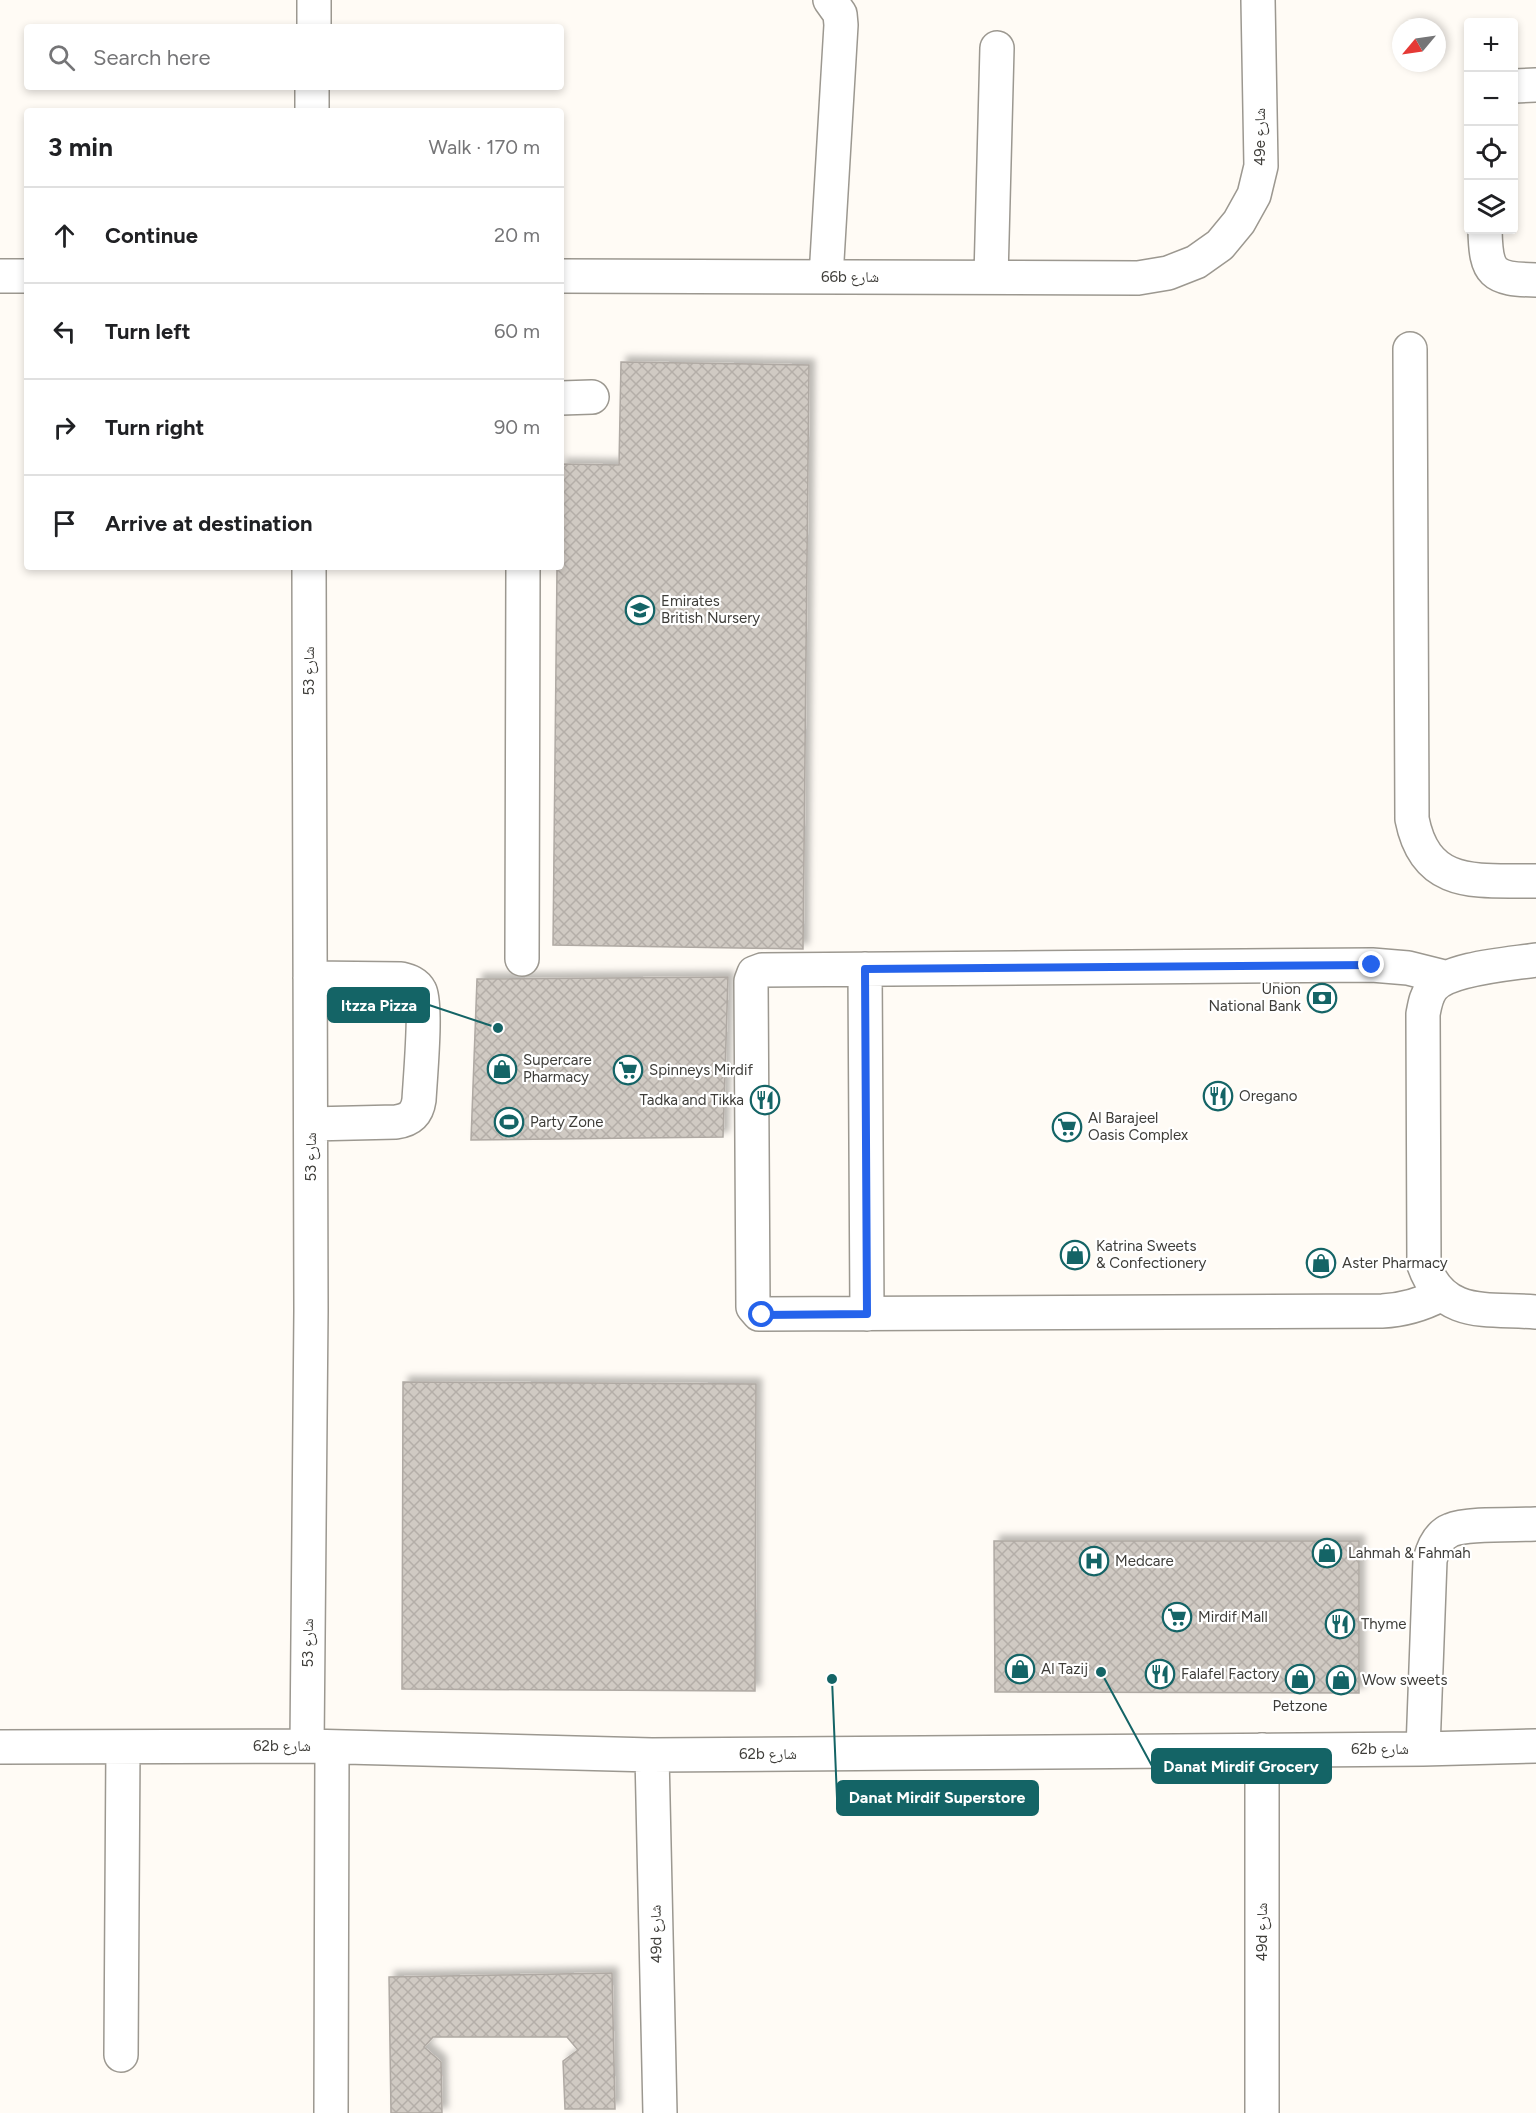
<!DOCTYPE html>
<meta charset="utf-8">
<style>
body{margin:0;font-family:Figtree,"Noto Naskh Arabic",sans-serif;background:#f2f2f2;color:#202124}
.controls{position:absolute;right:18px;top:18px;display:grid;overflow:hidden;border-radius:6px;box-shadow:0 3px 9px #0003}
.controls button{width:54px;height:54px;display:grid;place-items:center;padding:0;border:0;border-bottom:2px solid #e0e0e0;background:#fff;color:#202124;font:30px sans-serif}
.compass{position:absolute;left:1392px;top:18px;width:54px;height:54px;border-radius:50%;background:#fff;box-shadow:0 3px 9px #0003;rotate:241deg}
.stop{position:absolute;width:18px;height:18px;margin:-14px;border:4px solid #2563eb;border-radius:50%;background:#fff}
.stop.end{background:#2563eb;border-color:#fff;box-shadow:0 2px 6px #0008}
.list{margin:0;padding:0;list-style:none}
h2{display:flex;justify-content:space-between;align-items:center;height:78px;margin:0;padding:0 24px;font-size:26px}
h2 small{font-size:20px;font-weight:400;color:#757577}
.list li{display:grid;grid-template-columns:39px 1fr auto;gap:18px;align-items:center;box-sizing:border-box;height:96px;padding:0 24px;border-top:2px solid #e0e0e0}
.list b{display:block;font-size:22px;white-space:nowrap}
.list em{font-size:20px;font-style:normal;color:#757577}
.icon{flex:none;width:33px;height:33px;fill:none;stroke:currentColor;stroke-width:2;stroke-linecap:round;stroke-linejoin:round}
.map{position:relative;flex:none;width:1536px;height:2113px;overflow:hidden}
.search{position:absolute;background:#fff;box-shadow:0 3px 9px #0003;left:24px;top:24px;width:540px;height:66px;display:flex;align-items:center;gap:15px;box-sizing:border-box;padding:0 21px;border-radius:6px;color:#757577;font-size:22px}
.panel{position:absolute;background:#fff;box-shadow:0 3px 9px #0003;left:24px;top:108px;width:540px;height:462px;border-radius:6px}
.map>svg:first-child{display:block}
.building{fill:url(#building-cross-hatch);stroke:#afa9a3;stroke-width:1.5;filter:url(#shadow)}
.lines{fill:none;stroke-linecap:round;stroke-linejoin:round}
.minor-casing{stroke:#9c9890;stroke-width:36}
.minor{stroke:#fff;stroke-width:33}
.route{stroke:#2563eb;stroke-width:8}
.labels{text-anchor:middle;stroke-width:4.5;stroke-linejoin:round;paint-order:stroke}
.street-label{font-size:15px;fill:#3e3d39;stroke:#fff}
.poi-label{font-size:15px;fill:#3e3d39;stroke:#fff;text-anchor:start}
.leader{fill:none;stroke:#146466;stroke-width:2}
.callout-dot{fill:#146466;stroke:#fff;stroke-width:2}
.callout{fill:#146466;stroke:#146466;stroke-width:2}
.callout-label{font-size:16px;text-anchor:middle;font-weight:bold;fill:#fff}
</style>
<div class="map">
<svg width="1536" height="2113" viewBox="0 0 1536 2113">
<defs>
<pattern id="building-cross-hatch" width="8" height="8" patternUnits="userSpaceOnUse" patternTransform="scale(1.5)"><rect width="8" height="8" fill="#d0cac3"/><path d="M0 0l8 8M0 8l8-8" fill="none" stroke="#b4aea8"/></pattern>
<filter id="shadow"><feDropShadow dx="5.5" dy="-5.5" stdDeviation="3" flood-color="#0004"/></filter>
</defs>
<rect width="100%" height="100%" fill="#fffbf5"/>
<path class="building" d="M621,362l188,3 -6,584 -250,-4 4,-378h4v-103l58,1z
M728,977l-5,160 -252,3 6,-161z
M403,1382l353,2 -1,307 -353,-2z
M994,1541h365v152l-364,-1z
M612,1973l3,136h-50l-2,-48 15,-11 -11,-13h-134l-9,10 17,15 1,51h-51l-2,-136z"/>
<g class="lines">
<g class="minor-casing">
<path id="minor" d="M314,27v-27
M1514,86l22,-1
M312,111v-24
M1485,230c1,44 7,49 51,50
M0,276h27
M561,276l577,2 30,-5 28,-11 24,-17 19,-23 15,-27 7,-29 -3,-166
M826,277l15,-252 -1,-11 -10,-14
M991,277l6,-229
M1410,349l2,470c14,71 66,61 124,62
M561,398l31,-1
M522,959l1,-392
M1536,960c-25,4 -88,8 -104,28 -6,8 -7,16 -9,26l1,251c19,54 65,43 112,47
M865,969l2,345
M310,978l91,1c8,2 15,4 19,12 7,13 0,90 -1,109 -2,14 -9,20 -23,22l-85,2
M1440,1295c-19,10 -37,15 -58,16l-623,3 -6,-7 -2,-326 3,-8 8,-3 610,-5 36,3 36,9
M307,1746l4,-435 -2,-744
M0,1747l307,-1 345,9 771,-6 113,-3
M1423,1749l7,-189c3,-12 8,-25 21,-30 16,-7 65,-5 85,-6
M652,1755l8,358
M121,2055l2,-308
M331,2113l1,-366
M1262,2113v-363"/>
</g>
<use href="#minor" class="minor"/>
</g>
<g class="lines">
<path class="route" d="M762,1315l105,-1 -2,-345 507,-4"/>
</g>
<defs>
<g id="school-ring" transform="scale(1.5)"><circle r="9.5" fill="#fff" stroke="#146466" stroke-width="1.5"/><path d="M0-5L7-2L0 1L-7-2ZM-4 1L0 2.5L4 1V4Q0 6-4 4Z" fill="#146466"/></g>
<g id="bank-ring" transform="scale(1.5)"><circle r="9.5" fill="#fff" stroke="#146466" stroke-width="1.5"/><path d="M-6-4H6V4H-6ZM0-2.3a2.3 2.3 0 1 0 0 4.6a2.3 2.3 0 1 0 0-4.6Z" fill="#146466"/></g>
<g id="shop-ring" transform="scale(1.5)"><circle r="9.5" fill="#fff" stroke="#146466" stroke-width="1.5"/><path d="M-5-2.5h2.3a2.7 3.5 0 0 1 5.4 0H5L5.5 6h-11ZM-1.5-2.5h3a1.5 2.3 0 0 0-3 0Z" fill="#146466"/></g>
<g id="supermarket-ring" transform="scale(1.5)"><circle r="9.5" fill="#fff" stroke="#146466" stroke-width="1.5"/><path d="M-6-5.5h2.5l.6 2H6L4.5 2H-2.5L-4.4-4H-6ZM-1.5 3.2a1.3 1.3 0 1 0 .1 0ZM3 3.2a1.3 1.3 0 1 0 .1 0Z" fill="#146466"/></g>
<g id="restaurant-ring" transform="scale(1.5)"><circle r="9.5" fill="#fff" stroke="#146466" stroke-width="1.5"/><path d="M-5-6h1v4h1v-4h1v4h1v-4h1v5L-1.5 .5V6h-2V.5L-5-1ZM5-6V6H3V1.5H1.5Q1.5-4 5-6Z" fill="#146466"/></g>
<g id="stadium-ring" transform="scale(1.5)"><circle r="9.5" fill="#fff" stroke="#146466" stroke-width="1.5"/><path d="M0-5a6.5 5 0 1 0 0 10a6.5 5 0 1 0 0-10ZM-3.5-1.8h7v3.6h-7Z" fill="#146466"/></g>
<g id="hospital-ring" transform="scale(1.5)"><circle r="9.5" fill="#fff" stroke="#146466" stroke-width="1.5"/><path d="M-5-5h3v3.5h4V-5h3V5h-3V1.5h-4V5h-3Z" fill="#146466"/></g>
</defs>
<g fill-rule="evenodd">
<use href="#school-ring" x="640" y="610"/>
<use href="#bank-ring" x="1322" y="998"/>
<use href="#shop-ring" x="502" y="1069"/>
<use href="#supermarket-ring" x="628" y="1070"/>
<use href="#restaurant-ring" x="1218" y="1096"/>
<use href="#restaurant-ring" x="765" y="1100"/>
<use href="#stadium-ring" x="509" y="1122"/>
<use href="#supermarket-ring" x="1067" y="1127"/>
<use href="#shop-ring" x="1075" y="1255"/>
<use href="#shop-ring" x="1321" y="1263"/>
<use href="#shop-ring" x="1327" y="1553"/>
<use href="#hospital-ring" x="1094" y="1561"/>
<use href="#supermarket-ring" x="1177" y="1617"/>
<use href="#restaurant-ring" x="1340" y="1624"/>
<use href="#shop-ring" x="1020" y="1669"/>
<use href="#restaurant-ring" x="1160" y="1674"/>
<use href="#shop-ring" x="1300" y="1679"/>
<use href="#shop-ring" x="1341" y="1680"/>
</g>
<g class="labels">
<g class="street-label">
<text transform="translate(1260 137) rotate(-90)" y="5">49e شارع</text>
<text x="850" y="282">66b شارع</text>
<text transform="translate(309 671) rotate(-90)" y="5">شارع 53</text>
<text transform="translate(311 1157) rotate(-90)" y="5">شارع 53</text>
<text transform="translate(308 1643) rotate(-90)" y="5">شارع 53</text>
<text x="282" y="1751">62b شارع</text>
<text x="1380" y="1754">62b شارع</text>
<text x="768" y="1759">62b شارع</text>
<text transform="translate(1262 1932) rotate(-90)" y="5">49d شارع</text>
<text transform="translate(656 1934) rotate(-91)" y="5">49d شارع</text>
</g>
<g class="poi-label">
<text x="661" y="606">Emirates<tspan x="661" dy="17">British Nursery</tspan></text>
<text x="1301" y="994" text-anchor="end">Union<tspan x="1301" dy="17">National Bank</tspan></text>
<text x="523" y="1065">Supercare<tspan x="523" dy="17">Pharmacy</tspan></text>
<text x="649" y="1075">Spinneys Mirdif</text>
<text x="1239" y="1101">Oregano</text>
<text x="744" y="1105" text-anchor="end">Tadka and Tikka</text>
<text x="1088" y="1123">Al Barajeel<tspan x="1088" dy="17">Oasis Complex</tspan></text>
<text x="530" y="1127">Party Zone</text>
<text x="1096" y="1251">Katrina Sweets<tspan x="1096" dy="17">&amp; Confectionery</tspan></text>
<text x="1342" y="1268">Aster Pharmacy</text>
<text x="1348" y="1558">Lahmah &amp; Fahmah</text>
<text x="1115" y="1566">Medcare</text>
<text x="1198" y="1622">Mirdif Mall</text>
<text x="1361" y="1629">Thyme</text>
<text x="1041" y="1674">Al Tazij</text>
<text x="1181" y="1679">Falafel Factory</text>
<text x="1362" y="1685">Wow sweets</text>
<text x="1300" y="1711" text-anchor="middle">Petzone</text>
</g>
</g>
<path class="leader" d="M498 1028L429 1005M1101 1672L1152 1766M832 1679L837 1798"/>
<g class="callout-dot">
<circle cx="498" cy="1028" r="6"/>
<circle cx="1101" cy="1672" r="6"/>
<circle cx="832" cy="1679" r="6"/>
</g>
<g class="callout">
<rect x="328" y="988" width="101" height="34" rx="6"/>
<rect x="1152" y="1749" width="179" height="34" rx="6"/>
<rect x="837" y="1781" width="201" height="34" rx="6"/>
</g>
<g class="callout-label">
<text x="379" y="1011">Itzza Pizza</text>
<text x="1241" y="1772">Danat Mirdif Grocery</text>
<text x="937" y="1803">Danat Mirdif Superstore</text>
</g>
</svg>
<div class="controls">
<button>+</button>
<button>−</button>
<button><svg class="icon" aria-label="locate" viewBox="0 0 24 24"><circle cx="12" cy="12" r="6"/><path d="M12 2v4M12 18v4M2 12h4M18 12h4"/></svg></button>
<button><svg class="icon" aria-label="layers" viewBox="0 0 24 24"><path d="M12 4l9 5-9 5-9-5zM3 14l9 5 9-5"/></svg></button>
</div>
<svg class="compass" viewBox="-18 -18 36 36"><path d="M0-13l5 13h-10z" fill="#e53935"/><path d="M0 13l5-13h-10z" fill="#757577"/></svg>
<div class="stop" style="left:762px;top:1315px"></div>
<div class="stop end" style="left:1372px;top:965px"></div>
<div class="search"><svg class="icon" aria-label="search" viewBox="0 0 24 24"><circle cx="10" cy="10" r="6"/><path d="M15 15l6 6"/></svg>Search here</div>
<section class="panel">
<h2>3 min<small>Walk · 170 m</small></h2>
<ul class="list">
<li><svg class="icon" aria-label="ahead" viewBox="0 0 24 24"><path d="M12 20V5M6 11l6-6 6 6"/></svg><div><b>Continue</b></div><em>20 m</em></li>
<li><svg class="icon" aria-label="left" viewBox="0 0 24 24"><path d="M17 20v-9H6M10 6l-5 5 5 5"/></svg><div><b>Turn left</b></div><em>60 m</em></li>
<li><svg class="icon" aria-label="right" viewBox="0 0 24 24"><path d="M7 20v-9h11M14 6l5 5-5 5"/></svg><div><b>Turn right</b></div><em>90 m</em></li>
<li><svg class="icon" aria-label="arrive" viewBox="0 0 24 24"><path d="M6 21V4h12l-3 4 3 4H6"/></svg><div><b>Arrive at destination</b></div></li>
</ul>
</section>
</div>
